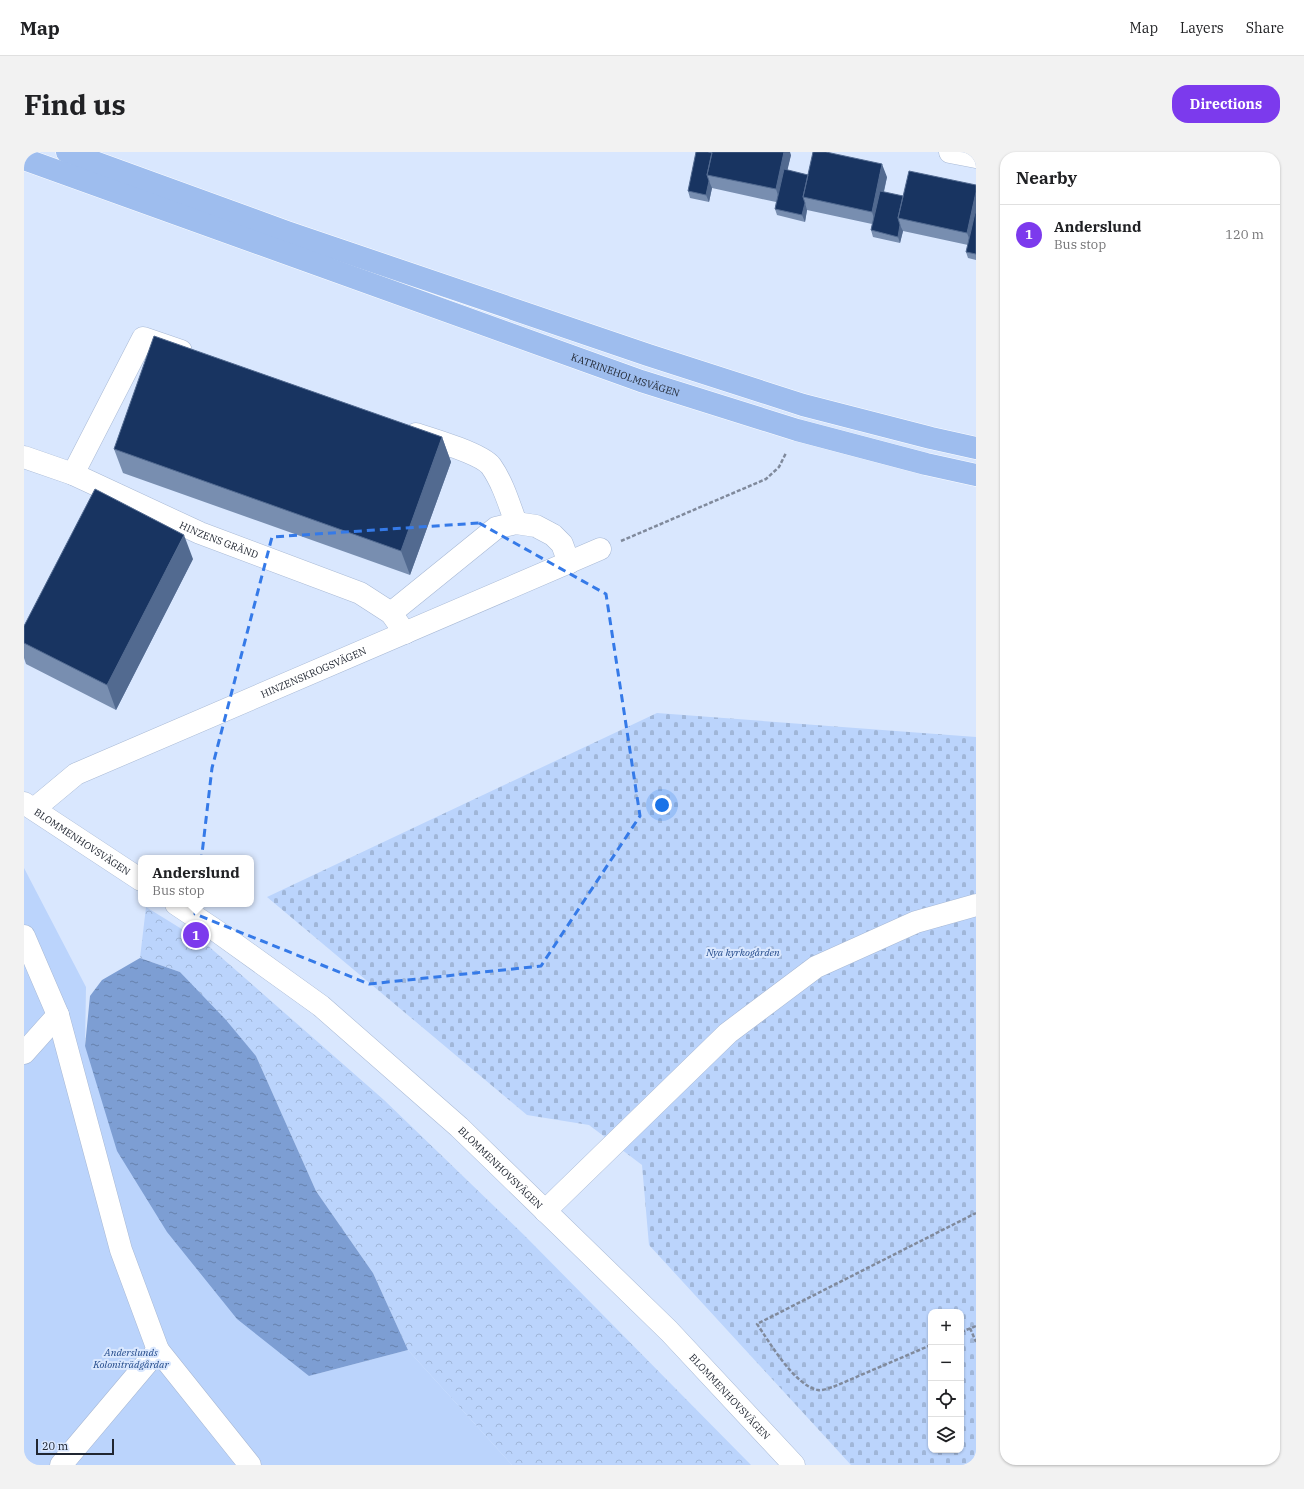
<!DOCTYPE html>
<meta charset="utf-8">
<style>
body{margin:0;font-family:"IBM Plex Serif",serif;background:#f2f2f2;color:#202124}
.controls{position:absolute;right:12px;bottom:12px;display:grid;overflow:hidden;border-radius:8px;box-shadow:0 1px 3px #0004}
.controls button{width:36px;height:36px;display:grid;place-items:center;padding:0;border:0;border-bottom:1px solid #e0e0e0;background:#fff;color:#202124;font:20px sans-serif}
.scale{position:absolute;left:12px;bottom:10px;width:78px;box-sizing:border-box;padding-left:4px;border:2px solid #202631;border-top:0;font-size:11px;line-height:14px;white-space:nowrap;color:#202631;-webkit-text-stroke:3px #d9e7fe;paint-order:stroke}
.you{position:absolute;left:638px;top:653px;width:14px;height:14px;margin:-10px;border:3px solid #fff;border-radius:50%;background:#1a73e8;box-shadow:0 0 0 6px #1a73e833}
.badge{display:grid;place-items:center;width:26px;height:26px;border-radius:50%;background:#7c3aed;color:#fff;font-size:13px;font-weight:700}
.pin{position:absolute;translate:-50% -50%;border:2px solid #fff;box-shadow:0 1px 4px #0006}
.popup{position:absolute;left:114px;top:703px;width:116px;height:52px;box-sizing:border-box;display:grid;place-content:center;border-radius:8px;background:#fff;filter:drop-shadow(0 1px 3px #0005);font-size:13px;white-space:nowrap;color:#757577}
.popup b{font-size:15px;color:#202124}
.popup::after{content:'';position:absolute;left:50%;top:100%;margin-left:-8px;border:8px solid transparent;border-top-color:#fff}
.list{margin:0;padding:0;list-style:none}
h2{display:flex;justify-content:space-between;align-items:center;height:52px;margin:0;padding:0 16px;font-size:17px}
h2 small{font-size:13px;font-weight:400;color:#757577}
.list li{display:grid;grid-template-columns:26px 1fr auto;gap:12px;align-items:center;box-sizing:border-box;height:60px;padding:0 16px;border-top:1px solid #e0e0e0}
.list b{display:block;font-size:15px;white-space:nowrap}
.list p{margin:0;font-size:13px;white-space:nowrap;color:#757577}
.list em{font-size:13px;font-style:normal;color:#757577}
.icon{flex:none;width:22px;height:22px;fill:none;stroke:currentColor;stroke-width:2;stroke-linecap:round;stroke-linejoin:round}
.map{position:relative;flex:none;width:952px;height:1313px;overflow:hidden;border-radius:16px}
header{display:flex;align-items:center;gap:24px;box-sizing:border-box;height:56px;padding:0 20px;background:#fff;border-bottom:1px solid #e0e0e0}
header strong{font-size:19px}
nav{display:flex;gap:22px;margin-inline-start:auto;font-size:14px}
.intro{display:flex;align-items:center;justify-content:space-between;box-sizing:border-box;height:96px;padding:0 24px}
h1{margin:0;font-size:28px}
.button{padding:10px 18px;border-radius:16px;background:#7c3aed;color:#fff;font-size:14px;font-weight:700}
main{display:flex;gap:24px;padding:0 24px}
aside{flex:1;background:#fff;border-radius:16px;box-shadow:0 1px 3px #0004}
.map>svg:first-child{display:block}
.forest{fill:url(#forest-crowns)}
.cemetery{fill:url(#cemetery-stones);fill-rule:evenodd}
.green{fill:#bbd4fc}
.water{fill:url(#water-ripples)}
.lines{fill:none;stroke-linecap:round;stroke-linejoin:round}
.minor-casing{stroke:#a8b9d5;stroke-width:23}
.major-casing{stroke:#fff;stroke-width:23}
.path{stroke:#808a9c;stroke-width:2.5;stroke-dasharray:4 2;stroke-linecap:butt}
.minor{stroke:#fff;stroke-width:22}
.major{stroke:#9ebdee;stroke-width:22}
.wall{fill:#788eb0}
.shaded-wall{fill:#526a90}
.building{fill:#183461;stroke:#526a90}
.marked{fill:none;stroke:#357ae8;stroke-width:3;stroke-dasharray:8 5;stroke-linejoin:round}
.labels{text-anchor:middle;stroke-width:4;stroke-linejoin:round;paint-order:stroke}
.street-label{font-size:10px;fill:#202631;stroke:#d9e7fe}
.park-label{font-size:10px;font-style:italic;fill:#1f4788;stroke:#d9e7fe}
</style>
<header>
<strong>Map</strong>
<nav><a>Map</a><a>Layers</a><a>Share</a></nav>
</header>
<div class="intro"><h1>Find us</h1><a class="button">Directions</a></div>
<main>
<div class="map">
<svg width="952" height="1313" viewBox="0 0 952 1313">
<defs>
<pattern id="forest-crowns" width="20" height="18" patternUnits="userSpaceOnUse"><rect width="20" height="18" fill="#bbd4fc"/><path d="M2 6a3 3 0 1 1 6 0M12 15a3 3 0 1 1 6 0" fill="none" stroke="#a0b6d8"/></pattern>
<pattern id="cemetery-stones" width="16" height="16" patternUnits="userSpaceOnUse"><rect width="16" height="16" fill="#bbd4fc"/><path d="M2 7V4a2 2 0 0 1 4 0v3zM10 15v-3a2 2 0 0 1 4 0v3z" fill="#a0b6d8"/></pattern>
<pattern id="water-ripples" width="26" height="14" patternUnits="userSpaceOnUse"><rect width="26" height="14" fill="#7d9ed3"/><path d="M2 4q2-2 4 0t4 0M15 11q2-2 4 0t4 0" fill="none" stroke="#6681ac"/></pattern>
</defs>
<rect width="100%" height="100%" fill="#d9e7fe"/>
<path class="forest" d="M122,755l60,37 178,156 140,135 227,230h-239l-104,-115 -35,-77 -57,-82 -60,-135 -76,-84 -40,-14z"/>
<path class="cemetery" d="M633,561l319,24v728h-125l-202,-220 -7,-80 -53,-40 -62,-10 -260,-218zM907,1160h30v138h-30z"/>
<path class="green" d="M0,716l62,119 -1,59 224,330 99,-26 104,115h-488z"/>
<path class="water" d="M116,806l40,14 46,48 30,36 60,135 57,82 35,77 -99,26 -72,-57 -70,-87 -50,-81 -32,-105 5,-50 12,-16z"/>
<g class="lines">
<g class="minor-casing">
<g id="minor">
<path d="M926,0l26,5"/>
<path d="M392,282c16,5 66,20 75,32 12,17 18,38 25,57"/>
<path id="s1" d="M0,305l49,17 127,59 160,60 31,20 14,20"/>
<path d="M49,322l70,-136 38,13"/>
<path d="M367,461l105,-85 20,-5 20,3 17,9 9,9 7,19"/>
<path id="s2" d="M0,651l117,77"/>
<path id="s3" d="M10,657l42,-35 524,-225"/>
<path id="s4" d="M152,752l42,28 103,74 138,121 210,204 125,134"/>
<path d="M0,784l34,79 63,235 37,100 92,115"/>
<path d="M0,901l34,-38"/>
<path d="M521,1059l183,-178 88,-66 100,-45 60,-17"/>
<path d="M37,1313l97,-115"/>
</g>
</g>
<g class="major-casing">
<g id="major">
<path d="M43,0l220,80 361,123 155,50 128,33 45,10"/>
<path id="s5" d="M0,7l617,222 156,49 129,34 50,11"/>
</g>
</g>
<path class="path" d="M597,389l145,-62 13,-12 7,-14
M946,1176l6,14
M937,1180l15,-6
M907,1193l-98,42c-4,1 -11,4 -15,3 -23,-4 -48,-47 -61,-66l219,-111"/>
<use href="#minor" class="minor"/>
<use href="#major" class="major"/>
</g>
<path class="wall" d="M688,1l79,2 -4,15 21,5 79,2 -3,15 19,4 73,-11v75l-8,-2 -2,-6 2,-7 -65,-14 -3,12 -27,-6 -2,-7 1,-6 -65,-14 -2,12 -28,-7 -2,-6 1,-7 -64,-14 -3,14 -19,-4 -2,-7z
M418,285l9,25 -41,113 -287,-102 -9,-24z
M169,407l-77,151 -90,-46 -2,-6v-32z"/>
<path class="shaded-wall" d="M760,0h6l1,3 -11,47 -4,-13z
M858,12l5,13 -11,48 -4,-13z
M685,29l3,7 -3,14 -3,-7z
M952,40v34l-4,20 -5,-13z
M781,51l2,7 -2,12 -3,-7z
M876,73l3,6 -3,12 -2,-6z
M418,285l9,25 -41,113 -9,-24z
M160,383l9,24 -77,151 -9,-25z"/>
<path class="building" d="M672,0h12l4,1 -5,22 2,6 -3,14 -18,-4z
M688,0h72l-8,37 -69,-14z
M789,0h13l56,12 -10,48 -69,-15z
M760,17l24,6 -5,22 2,6 -3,12 -27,-6z
M885,19l67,14v7l-9,41 -69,-15z
M856,39l23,5 -5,22 2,7 -2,12 -27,-7z
M951,61h1v41l-10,-2z
M130,184l288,101 -41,114 -287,-102z
M71,337l89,46 -77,150 -83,-42v-17z"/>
<path class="marked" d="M455,371l127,71 34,222 -99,150 -172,18 -174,-70 17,-146 60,-231z"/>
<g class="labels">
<g class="street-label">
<text dy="4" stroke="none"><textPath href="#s5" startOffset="639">KATRINEHOLMSVÄGEN</textPath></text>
<text dy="4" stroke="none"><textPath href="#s1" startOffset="212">HINZENS GRÄND</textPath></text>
<text dy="4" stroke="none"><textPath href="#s3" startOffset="313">HINZENSKROGSVÄGEN</textPath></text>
<text dy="4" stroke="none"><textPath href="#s2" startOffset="70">BLOMMENHOVSVÄGEN</textPath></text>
<text dy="4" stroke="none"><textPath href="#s4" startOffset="419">BLOMMENHOVSVÄGEN</textPath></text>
<text dy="4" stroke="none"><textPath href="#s4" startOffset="743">BLOMMENHOVSVÄGEN</textPath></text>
</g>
<g class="park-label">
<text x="719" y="804">Nya kyrkogården</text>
<text x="107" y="1204">Anderslunds<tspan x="107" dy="12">Koloniträdgårdar</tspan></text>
</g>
</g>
</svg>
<div class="controls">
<button>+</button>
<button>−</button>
<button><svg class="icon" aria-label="locate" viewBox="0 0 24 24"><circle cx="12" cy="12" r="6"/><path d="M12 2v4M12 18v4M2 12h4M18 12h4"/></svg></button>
<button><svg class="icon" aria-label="layers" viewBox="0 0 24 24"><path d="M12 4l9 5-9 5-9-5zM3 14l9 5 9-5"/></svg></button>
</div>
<div class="scale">20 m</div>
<div class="you"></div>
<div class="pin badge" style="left:172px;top:783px">1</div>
<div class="popup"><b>Anderslund</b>Bus stop</div>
</div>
<aside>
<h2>Nearby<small></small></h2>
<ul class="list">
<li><span class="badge">1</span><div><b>Anderslund</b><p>Bus stop</p></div><em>120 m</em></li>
</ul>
</aside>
</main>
